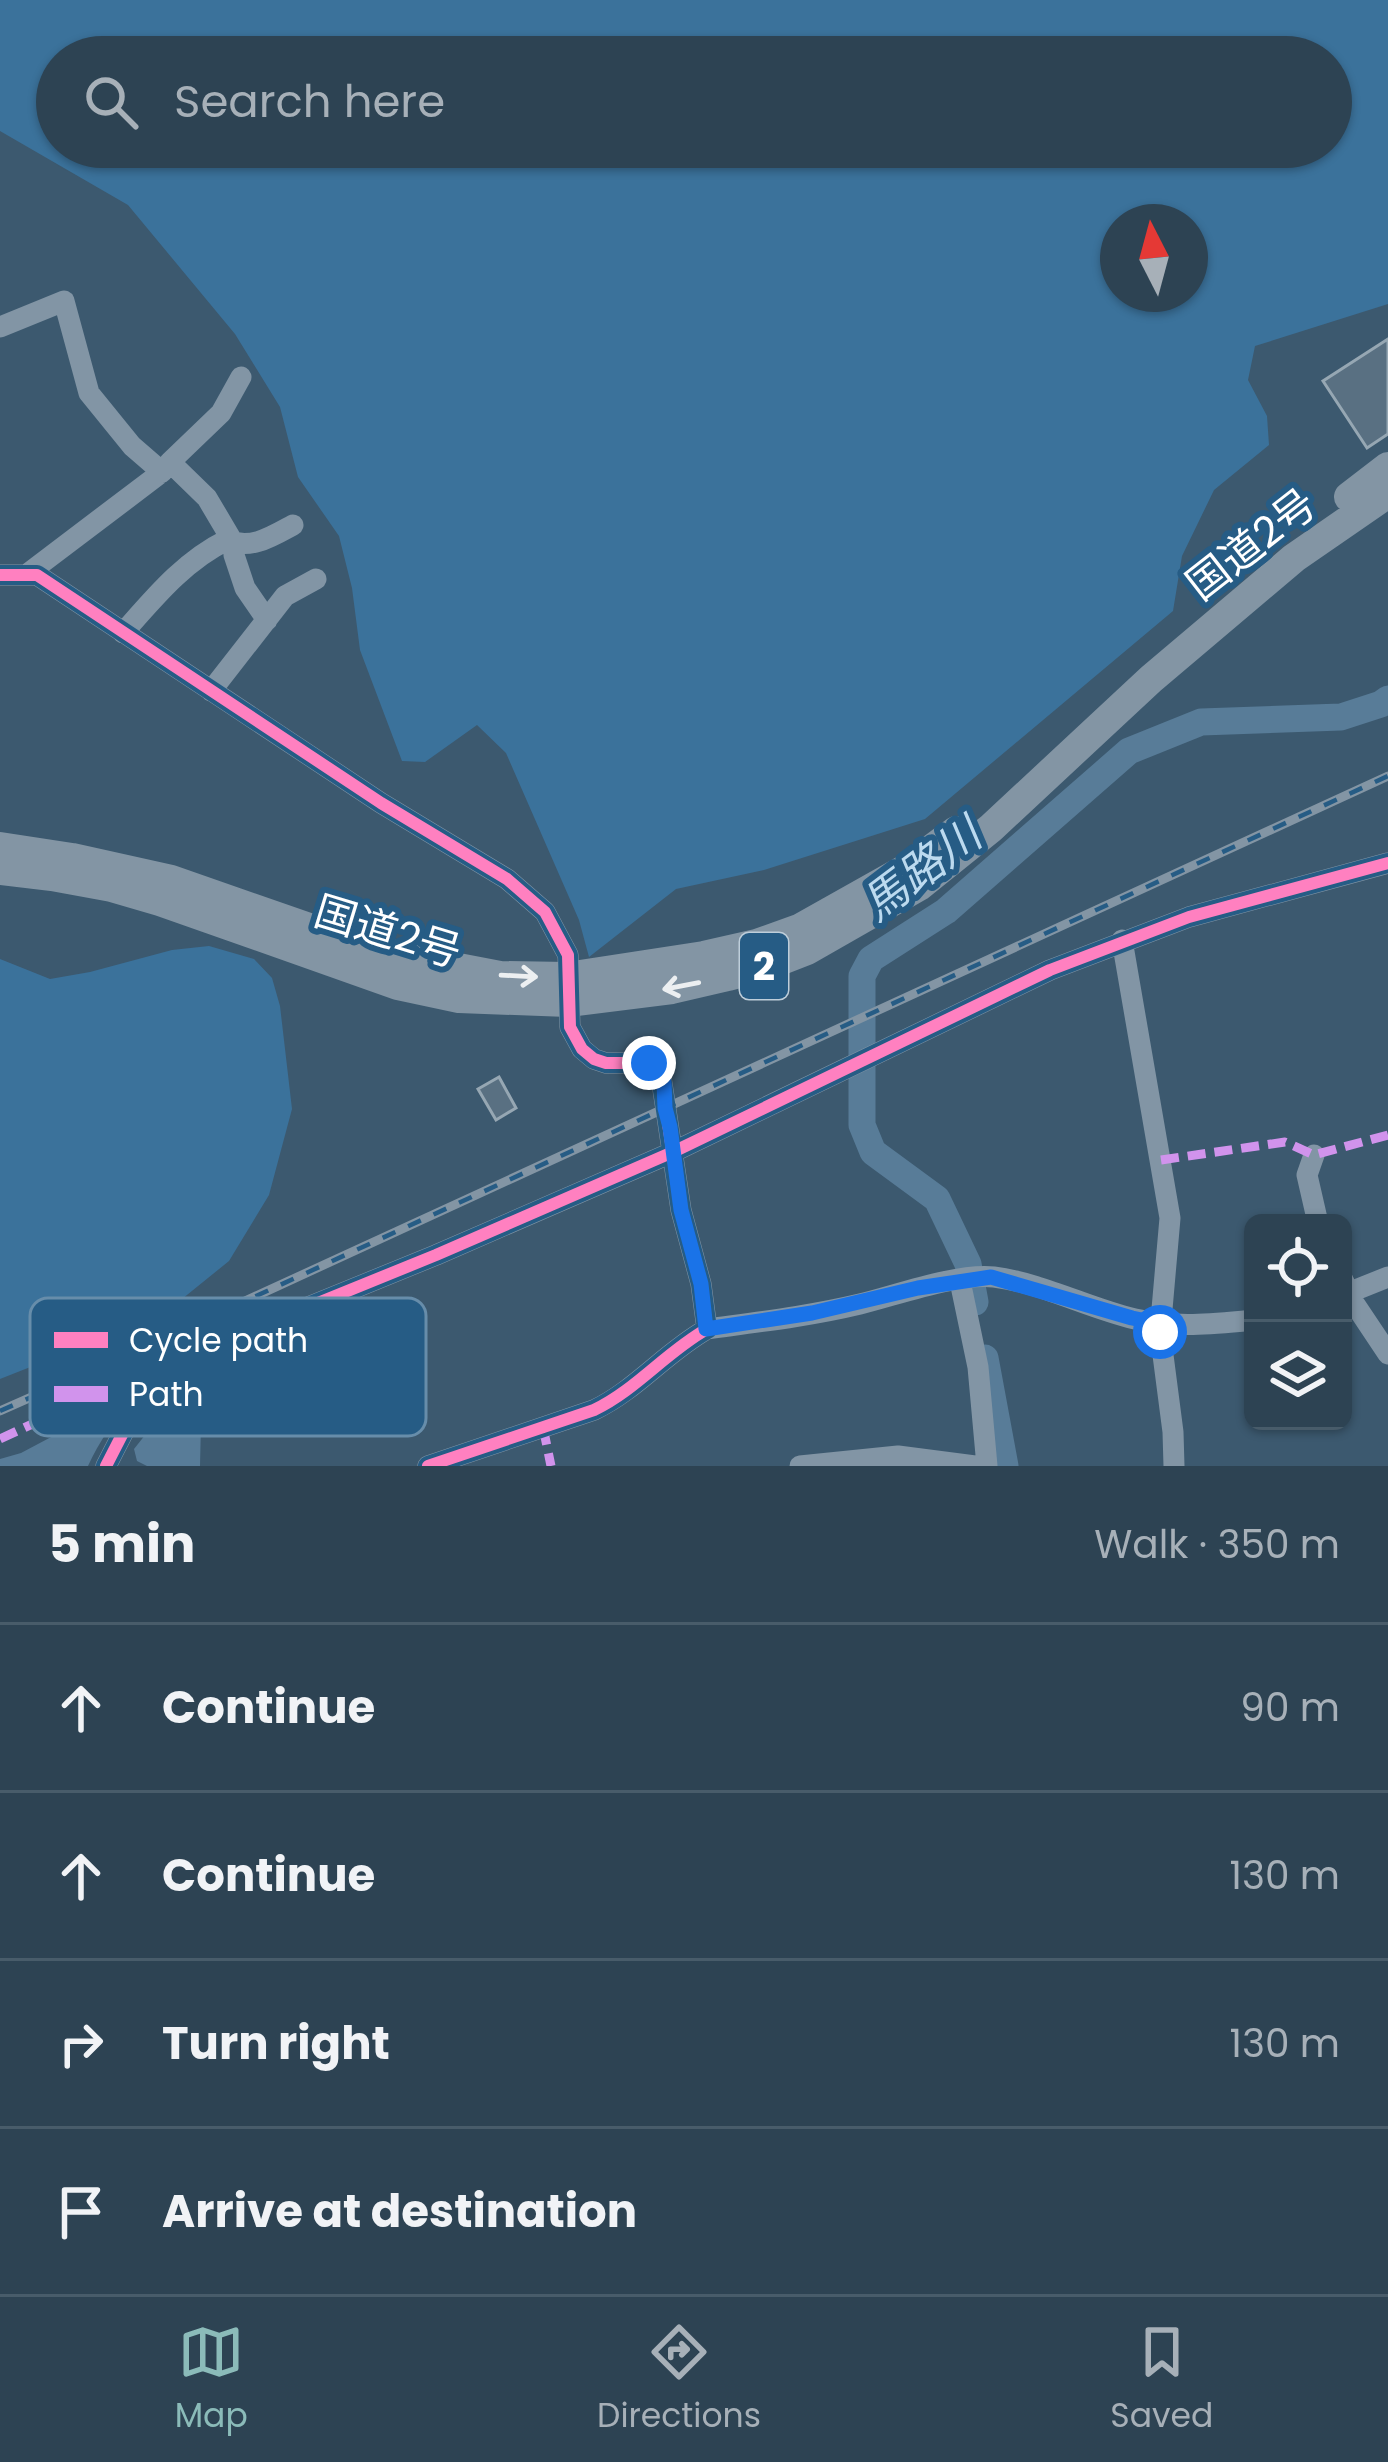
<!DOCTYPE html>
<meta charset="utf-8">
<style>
body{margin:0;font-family:Poppins,"Noto Sans JP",sans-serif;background:#394e5d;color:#f1f3f6}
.controls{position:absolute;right:36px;bottom:36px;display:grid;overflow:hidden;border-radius:18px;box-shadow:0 3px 9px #0004}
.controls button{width:108px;height:108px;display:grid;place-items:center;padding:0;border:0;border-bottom:3px solid #485c6a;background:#2d4353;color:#f1f3f6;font:60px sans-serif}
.compass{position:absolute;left:1100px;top:204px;width:108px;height:108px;border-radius:50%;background:#2d4353;box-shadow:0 3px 9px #0004;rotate:354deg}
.stop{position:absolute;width:36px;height:36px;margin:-27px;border:9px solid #1a73e8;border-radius:50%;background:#fff}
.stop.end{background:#1a73e8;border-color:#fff;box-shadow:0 3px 12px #0008}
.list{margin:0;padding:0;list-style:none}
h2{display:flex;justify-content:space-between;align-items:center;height:156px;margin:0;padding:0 48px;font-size:51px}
h2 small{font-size:39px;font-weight:400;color:#a7b0b8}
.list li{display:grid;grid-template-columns:78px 1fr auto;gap:36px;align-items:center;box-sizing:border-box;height:168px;padding:0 48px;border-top:3px solid #485c6a}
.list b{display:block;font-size:45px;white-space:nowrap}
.list em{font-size:39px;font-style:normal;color:#a7b0b8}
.icon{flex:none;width:66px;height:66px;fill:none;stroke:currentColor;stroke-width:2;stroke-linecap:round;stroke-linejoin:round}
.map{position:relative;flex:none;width:1388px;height:1466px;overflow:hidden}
.search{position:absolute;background:#2d4353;box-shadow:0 3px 9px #0004;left:36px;right:36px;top:36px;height:132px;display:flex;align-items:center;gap:30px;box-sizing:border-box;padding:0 42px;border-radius:66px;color:#a7b0b8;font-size:45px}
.sheet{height:828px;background:#2d4353}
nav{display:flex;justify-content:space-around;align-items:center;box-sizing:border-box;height:168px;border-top:3px solid #485c6a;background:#2d4353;font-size:33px;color:#a7b0b8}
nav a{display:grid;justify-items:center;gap:6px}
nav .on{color:#8bbbb9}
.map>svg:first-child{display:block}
.green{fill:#3b729b;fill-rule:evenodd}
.water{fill:#587c98}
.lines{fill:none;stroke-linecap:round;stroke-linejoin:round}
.river{stroke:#587c98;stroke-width:27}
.building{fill:#597082;stroke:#96a7b3;stroke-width:3}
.minor{stroke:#8295a5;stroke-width:21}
.highway{stroke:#8395a4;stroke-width:30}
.rail-casing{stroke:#8395a4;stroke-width:9}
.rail{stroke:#265c85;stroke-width:4.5;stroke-dasharray:14;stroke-linecap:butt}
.quiet{stroke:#d193ec;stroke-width:9;stroke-dasharray:18 9;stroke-linecap:butt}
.cycleway-casing{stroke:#265c85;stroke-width:20}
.cycleway{stroke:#ff80c0;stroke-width:12}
.oneway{stroke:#eceff1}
.route{stroke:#1a73e8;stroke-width:15}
.labels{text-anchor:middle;stroke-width:12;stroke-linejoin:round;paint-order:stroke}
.shield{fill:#265c85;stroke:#beceda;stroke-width:3}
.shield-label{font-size:39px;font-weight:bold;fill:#fff}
.street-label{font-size:42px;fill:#fff;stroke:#265c85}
.water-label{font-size:45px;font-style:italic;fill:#bcdaef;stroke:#265c85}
.key{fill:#265c85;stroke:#678daa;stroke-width:3}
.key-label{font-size:33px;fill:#fff}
</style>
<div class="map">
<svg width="1388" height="1466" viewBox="0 0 1388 1466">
<rect width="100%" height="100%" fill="#3c596f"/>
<path class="green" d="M0,0h1388v304l-133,42 -7,34 19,36 2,29 -55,45 -32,66 -9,55 -248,208 -161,51 -88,19 -87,68 -10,-37 -73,-167 -29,-28 -52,37 -23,-1 -42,-111 -8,-62 -13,-52 -41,-59 -18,-70 -45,-73 -107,-129 -128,-74zM57,57h1274v90h-1274zM1118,222h72v72h-72z
M209,946l45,13 18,19 8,28 12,103 -23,86 -40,66 -47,38 -68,35 -114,45v-420l50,20 40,-7 82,-22z"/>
<path class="water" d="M187,1350c-43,33 -76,67 -99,116h-88v-7l21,-6 66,-35 18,-20 13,-21z
M228,1359l16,5 15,24v17l-58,18 -1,43h-53l-10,-5 -3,-12 42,-53z"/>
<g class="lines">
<path class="river" d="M975,1302l-7,-38 -31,-65 -64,-47 -11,-27v-149l9,-17 75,-48 183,-160 72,-29 140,-5 40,-13 7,-5
M985,1358l20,108"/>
</g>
<path class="building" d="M1388,339v95l-21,14 -44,-67z
M499,1077l17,31 -20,12 -18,-31z"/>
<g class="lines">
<path class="minor" d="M0,327l64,-26 25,92 43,53 30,26 8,-10 37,36 26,44 1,13 11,33 22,32
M170,462l51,-49 20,-36
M0,575h37l344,228 126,76 38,33 23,43 2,72 12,22 12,10 12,4h43l11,7 21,140 20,74 6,45c-41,23 -71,61 -113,81l-166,56
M26,575l136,-103
M123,633c31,-35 61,-72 104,-93 24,10 44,-3 66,-15
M211,691l74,-95 31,-17
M1122,940l48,278 -10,114 13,100 1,34
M1314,1155l-7,20 11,48
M1343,1280l11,23 34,51
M960,1281l18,86 9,99
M1343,1295l45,-18
M707,1329c51,-7 103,-13 153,-25 37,-9 97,-31 134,-27 48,6 94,31 141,42 40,9 78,5 118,1
M106,1466l20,-39 28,-38 38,-30 45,-23 199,-81 237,-103 377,-182 139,-53 199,-54
M800,1466l98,-10 77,10"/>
<path class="highway" d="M1349,497l39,-30
M0,847l72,11 99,22 181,63 54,15 94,18 67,1 137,-21 53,-12 42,-15 105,-59 52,-39
M0,870l52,6 60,11 48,14 238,84 61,13 109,4 104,-13 56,-13 38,-10 41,-16 112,-64 72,-58 160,-149 143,-121 94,-65"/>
<g class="rail-casing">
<path id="rail" d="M0,1411l156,-69 1232,-566"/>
</g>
<use href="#rail" class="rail"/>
<path class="quiet" d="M1161,1160l124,-18 29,13 74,-20
M543,1427l8,39
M0,1439l84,-39"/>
<g class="cycleway-casing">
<path id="cycleway" d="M0,575h37l344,228 126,76 38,33 23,43 2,72 12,22 12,10 12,4h43l11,7 21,140 20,74 6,45c-41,23 -71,61 -113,81l-166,56
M106,1466l20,-39 28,-38 38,-30 45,-23 199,-81 237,-103 377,-182 139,-53 199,-54"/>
</g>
<use href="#cycleway" class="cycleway"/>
</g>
<defs><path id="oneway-shaft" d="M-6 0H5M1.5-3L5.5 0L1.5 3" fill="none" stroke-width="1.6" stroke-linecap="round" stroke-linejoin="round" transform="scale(3)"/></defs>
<g class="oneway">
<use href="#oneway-shaft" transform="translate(519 976) rotate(3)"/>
<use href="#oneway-shaft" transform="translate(681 986) rotate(169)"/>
</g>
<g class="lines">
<path class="route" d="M649,1063l11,7 4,13 1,25 5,19 11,83 20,74 5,45 106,-16 106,-25 73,-11 141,41 29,6 -1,8"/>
</g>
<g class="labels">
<rect class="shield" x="740" y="933" width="48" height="66" rx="9"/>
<g class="shield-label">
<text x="764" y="980">2</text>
</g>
<g class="street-label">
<text transform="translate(1251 544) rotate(-38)" y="15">国道2号</text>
<text transform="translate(388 931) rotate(17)" y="15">国道2号</text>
</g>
<g class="water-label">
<text transform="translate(921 869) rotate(-37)" y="16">馬路川</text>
</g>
</g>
<rect x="30" y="1298" width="396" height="138" rx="18" class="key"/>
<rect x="54" y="1332" width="54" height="16" fill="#ff80c0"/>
<rect x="54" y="1386" width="54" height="16" fill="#d193ec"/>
<g class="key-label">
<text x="129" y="1352">Cycle path</text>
<text x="129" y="1406">Path</text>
</g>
</svg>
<div class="controls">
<button><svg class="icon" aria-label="locate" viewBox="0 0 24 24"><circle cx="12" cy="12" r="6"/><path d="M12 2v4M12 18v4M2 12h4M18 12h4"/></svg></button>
<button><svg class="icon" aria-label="layers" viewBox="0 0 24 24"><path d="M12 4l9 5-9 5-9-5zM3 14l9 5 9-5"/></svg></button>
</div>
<svg class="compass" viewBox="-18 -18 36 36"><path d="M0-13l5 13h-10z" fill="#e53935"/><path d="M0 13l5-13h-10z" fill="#a7b0b8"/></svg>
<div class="stop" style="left:1160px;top:1332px"></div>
<div class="stop end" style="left:649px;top:1063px"></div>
<div class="search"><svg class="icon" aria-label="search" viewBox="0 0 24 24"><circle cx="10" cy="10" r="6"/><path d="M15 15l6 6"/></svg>Search here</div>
</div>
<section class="sheet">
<h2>5 min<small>Walk · 350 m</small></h2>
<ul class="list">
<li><svg class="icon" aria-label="ahead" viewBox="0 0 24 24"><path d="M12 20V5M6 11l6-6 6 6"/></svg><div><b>Continue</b></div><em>90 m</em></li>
<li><svg class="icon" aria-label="ahead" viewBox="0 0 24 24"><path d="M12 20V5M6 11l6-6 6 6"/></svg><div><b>Continue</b></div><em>130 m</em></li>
<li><svg class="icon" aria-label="right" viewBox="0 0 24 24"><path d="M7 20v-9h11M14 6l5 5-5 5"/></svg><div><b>Turn right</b></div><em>130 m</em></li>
<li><svg class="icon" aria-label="arrive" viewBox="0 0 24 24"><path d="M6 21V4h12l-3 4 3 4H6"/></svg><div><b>Arrive at destination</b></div></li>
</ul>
</section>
<nav>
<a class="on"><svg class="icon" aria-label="map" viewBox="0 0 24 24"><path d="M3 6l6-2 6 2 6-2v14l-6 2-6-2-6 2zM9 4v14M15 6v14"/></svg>Map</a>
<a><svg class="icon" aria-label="directions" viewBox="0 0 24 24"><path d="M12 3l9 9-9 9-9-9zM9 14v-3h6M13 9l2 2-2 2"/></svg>Directions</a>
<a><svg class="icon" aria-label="saved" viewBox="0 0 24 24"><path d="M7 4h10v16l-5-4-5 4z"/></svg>Saved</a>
</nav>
